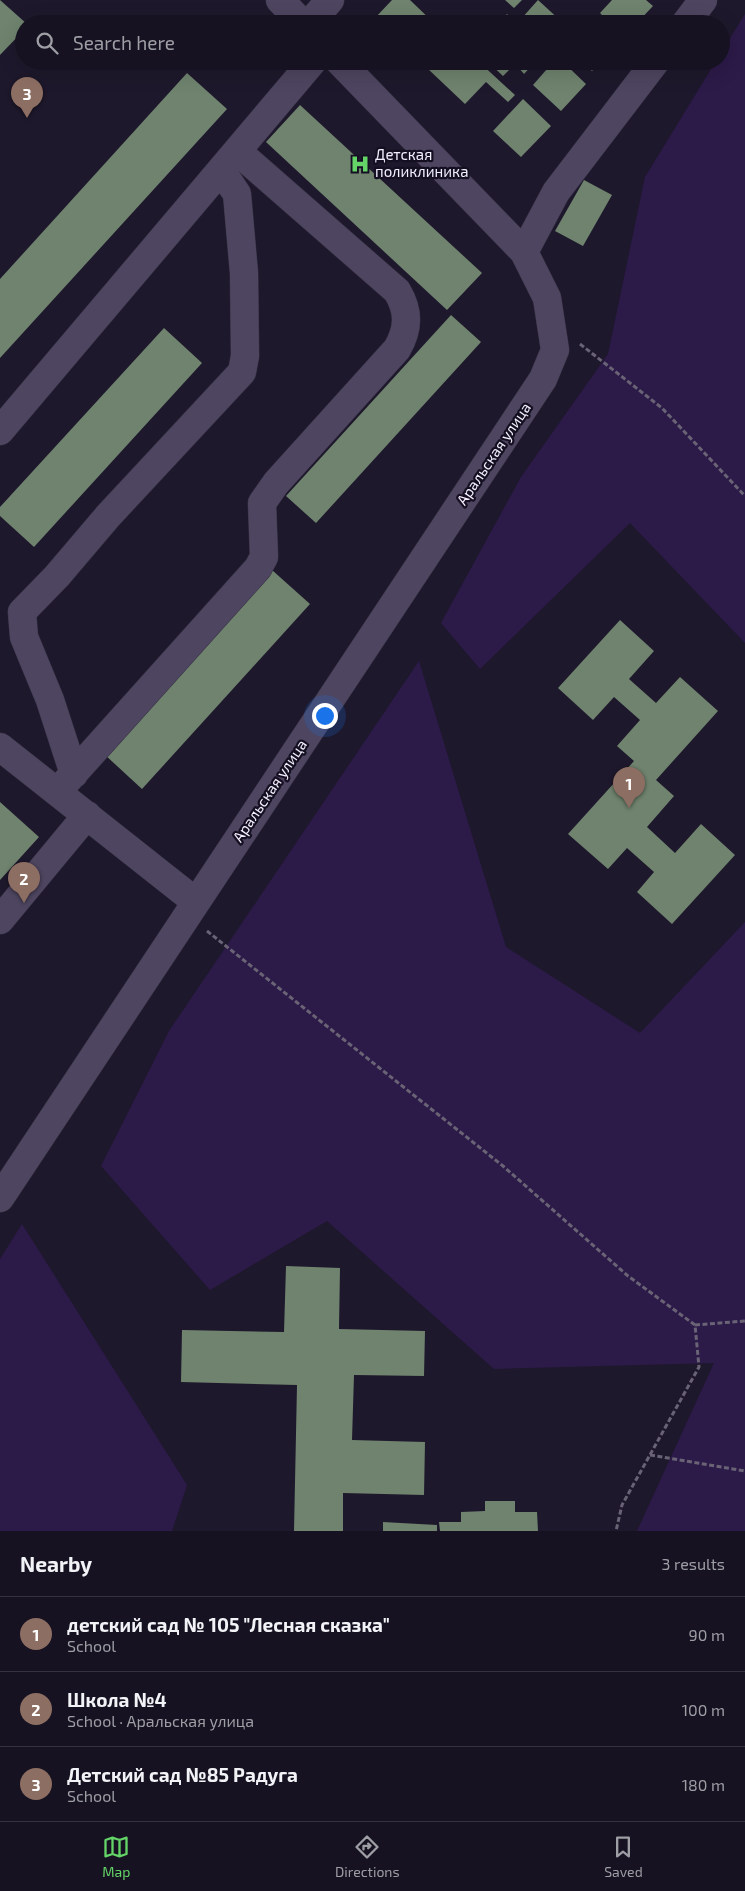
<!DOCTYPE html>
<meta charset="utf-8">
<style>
body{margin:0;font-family:"Exo 2",sans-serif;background:#23202e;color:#f1f3f6}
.you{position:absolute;left:324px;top:715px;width:18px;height:18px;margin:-12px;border:4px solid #fff;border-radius:50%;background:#1a73e8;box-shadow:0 0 0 8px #1a73e833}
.badge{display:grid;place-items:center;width:32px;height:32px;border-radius:50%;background:#64d468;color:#fff;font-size:16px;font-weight:700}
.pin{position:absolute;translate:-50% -41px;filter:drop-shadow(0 1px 2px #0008)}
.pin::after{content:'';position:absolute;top:26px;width:18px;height:15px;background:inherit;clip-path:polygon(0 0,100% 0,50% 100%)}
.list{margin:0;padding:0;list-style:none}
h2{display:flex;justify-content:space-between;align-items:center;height:65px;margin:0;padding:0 20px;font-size:21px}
h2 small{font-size:16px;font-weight:400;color:#9e9ea5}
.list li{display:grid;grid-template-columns:32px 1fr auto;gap:15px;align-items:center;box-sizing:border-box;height:75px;padding:0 20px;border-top:1px solid #35323f}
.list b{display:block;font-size:19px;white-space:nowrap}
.list p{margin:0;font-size:16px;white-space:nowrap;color:#9e9ea5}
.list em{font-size:16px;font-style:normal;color:#9e9ea5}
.icon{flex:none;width:28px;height:28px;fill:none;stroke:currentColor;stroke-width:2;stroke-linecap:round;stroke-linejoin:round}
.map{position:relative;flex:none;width:745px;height:1531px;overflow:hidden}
.search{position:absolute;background:#161221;box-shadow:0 5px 20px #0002;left:15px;right:15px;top:15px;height:55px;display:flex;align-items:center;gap:12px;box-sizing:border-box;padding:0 18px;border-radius:28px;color:#9e9ea5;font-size:19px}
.sheet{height:290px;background:#161221}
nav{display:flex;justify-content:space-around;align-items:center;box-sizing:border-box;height:70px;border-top:1px solid #35323f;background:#161221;font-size:14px;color:#9e9ea5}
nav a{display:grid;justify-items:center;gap:2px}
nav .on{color:#64d468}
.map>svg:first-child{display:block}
.green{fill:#2c1a48}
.building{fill:#6f836e}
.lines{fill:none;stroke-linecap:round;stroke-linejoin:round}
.minor-casing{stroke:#383245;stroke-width:29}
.path{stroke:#696375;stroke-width:3;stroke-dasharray:5 2.5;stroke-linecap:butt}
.minor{stroke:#4e4560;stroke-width:28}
.labels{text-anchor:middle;stroke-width:4.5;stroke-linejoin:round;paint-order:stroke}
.poi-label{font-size:15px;fill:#f3effe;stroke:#150f22;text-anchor:start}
.street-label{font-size:15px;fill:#f3effe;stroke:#150f22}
</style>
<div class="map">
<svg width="745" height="1531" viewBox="0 0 745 1531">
<rect width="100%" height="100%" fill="#1e182c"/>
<path class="green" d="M745,14v629l-115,-120 -150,146 -39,-46 80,-146 87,-123 37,-177 71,-116h5v-8z
M419,661l87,286 134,86 105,-111v609h-108l77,-168 -220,6 -167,-148 -117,69 -109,-124 68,-135z
M22,1224l165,261 -15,46h-172v-272z"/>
<path class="building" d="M0,0l27,24h-3v6l-24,25z
M392,0h18l25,24h-54l-6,-6z
M505,0h17l-8,8z
M538,0l24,22 -1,2h-35l-5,-5z
M612,0h34l7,6 -17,18h-25l-11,-11z
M507,14l10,10h-19z
M433,61h45l37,34 -7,7 -22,-20 -21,22 -38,-36z
M487,61h20l6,5 -10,10z
M513,61h23l-12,13z
M554,61h8l24,23 -25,27 -28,-26z
M581,61h20l-9,10z
M187,73l40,36 -227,249v-79z
M523,99l28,27 -30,31 -28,-26z
M300,105l182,168 -35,37 -181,-168z
M584,180l28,15 -29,51 -28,-15z
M451,315l30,27 -165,181 -30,-27z
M164,328l38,35 -168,184 -34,-31v-9z
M272,570l38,34 -168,185 -38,-35z
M620,620l34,31 -25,28 27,24 24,-26 38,34 -62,69 18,16 -27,31 28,26 26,-29 34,31 -63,69 -35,-32 17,-20 -27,-24 -19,21 -40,-35 66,-73 -17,-15 23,-26 -26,-23 -21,23 -35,-32z
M0,802l39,35 -39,43z
M286,1266l54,2 -1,61 86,2 -1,45 -70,-1 -2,65 73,2 -1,53 -81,-2v38h-49l3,-146 -116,-3 1,-52 102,2z
M485,1501h30v11h22l1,19h-98l-1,-9h22v-10l24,-1z
M383,1522l54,3v6h-54z"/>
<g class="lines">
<g class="minor-casing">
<path id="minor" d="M280,0l23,24
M309,24l21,-24
M685,24l18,-24
M524,252l32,-60 100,-131
M0,431l313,-370
M0,747l196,155
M74,774l-24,-74 -26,-63 -2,-25 35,-36 51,-60 134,-144 3,-16 -1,-83 -7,-79 -16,-24
M57,792l201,-224 6,-11 -2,-54 14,-20 121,-134c12,-21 12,-38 0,-58l-160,-140
M0,920l87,-105
M0,1198l543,-819 12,-29 -8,-52 -23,-46 -185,-191"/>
</g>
<path class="path" d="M580,344l82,64 83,88
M207,931l296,235 125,110 67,49 4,42 -77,138 -6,26
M695,1325l50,-4
M650,1455l95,16"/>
<use href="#minor" class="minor"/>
</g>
<defs>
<g id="hospital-bare" transform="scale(1.5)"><path d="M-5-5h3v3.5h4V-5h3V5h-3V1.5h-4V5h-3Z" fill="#64d468" stroke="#150f22" stroke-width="2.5" paint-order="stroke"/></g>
</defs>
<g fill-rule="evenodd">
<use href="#hospital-bare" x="360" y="164"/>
</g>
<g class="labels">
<g class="poi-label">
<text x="375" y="160">Детская<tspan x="375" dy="17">поликлиника</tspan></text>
</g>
<g class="street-label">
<text transform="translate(494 454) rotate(-56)" y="5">Аральская улица</text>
<text transform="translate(270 791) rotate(-56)" y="5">Аральская улица</text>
</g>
</g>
</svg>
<div class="you"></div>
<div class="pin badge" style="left:629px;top:808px;background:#8d6e63">1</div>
<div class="pin badge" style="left:24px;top:903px;background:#8d6e63">2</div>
<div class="pin badge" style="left:27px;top:118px;background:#8d6e63">3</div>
<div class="search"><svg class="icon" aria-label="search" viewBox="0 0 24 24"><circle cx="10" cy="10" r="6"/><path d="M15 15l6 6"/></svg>Search here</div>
</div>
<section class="sheet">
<h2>Nearby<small>3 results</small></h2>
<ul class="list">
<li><span class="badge" style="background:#8d6e63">1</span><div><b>детский сад № 105 &quot;Лесная сказка&quot;</b><p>School</p></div><em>90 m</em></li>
<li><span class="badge" style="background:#8d6e63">2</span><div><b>Школа №4</b><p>School · Аральская улица</p></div><em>100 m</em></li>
<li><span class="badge" style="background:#8d6e63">3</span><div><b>Детский сад №85 Радуга</b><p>School</p></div><em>180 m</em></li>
</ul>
</section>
<nav>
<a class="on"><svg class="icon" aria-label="map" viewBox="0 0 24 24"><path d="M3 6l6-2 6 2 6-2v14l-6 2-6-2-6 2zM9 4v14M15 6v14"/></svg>Map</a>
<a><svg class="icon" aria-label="directions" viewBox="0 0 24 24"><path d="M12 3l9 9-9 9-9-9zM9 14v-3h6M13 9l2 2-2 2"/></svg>Directions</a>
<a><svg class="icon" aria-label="saved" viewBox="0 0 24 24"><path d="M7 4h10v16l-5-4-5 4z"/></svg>Saved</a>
</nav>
